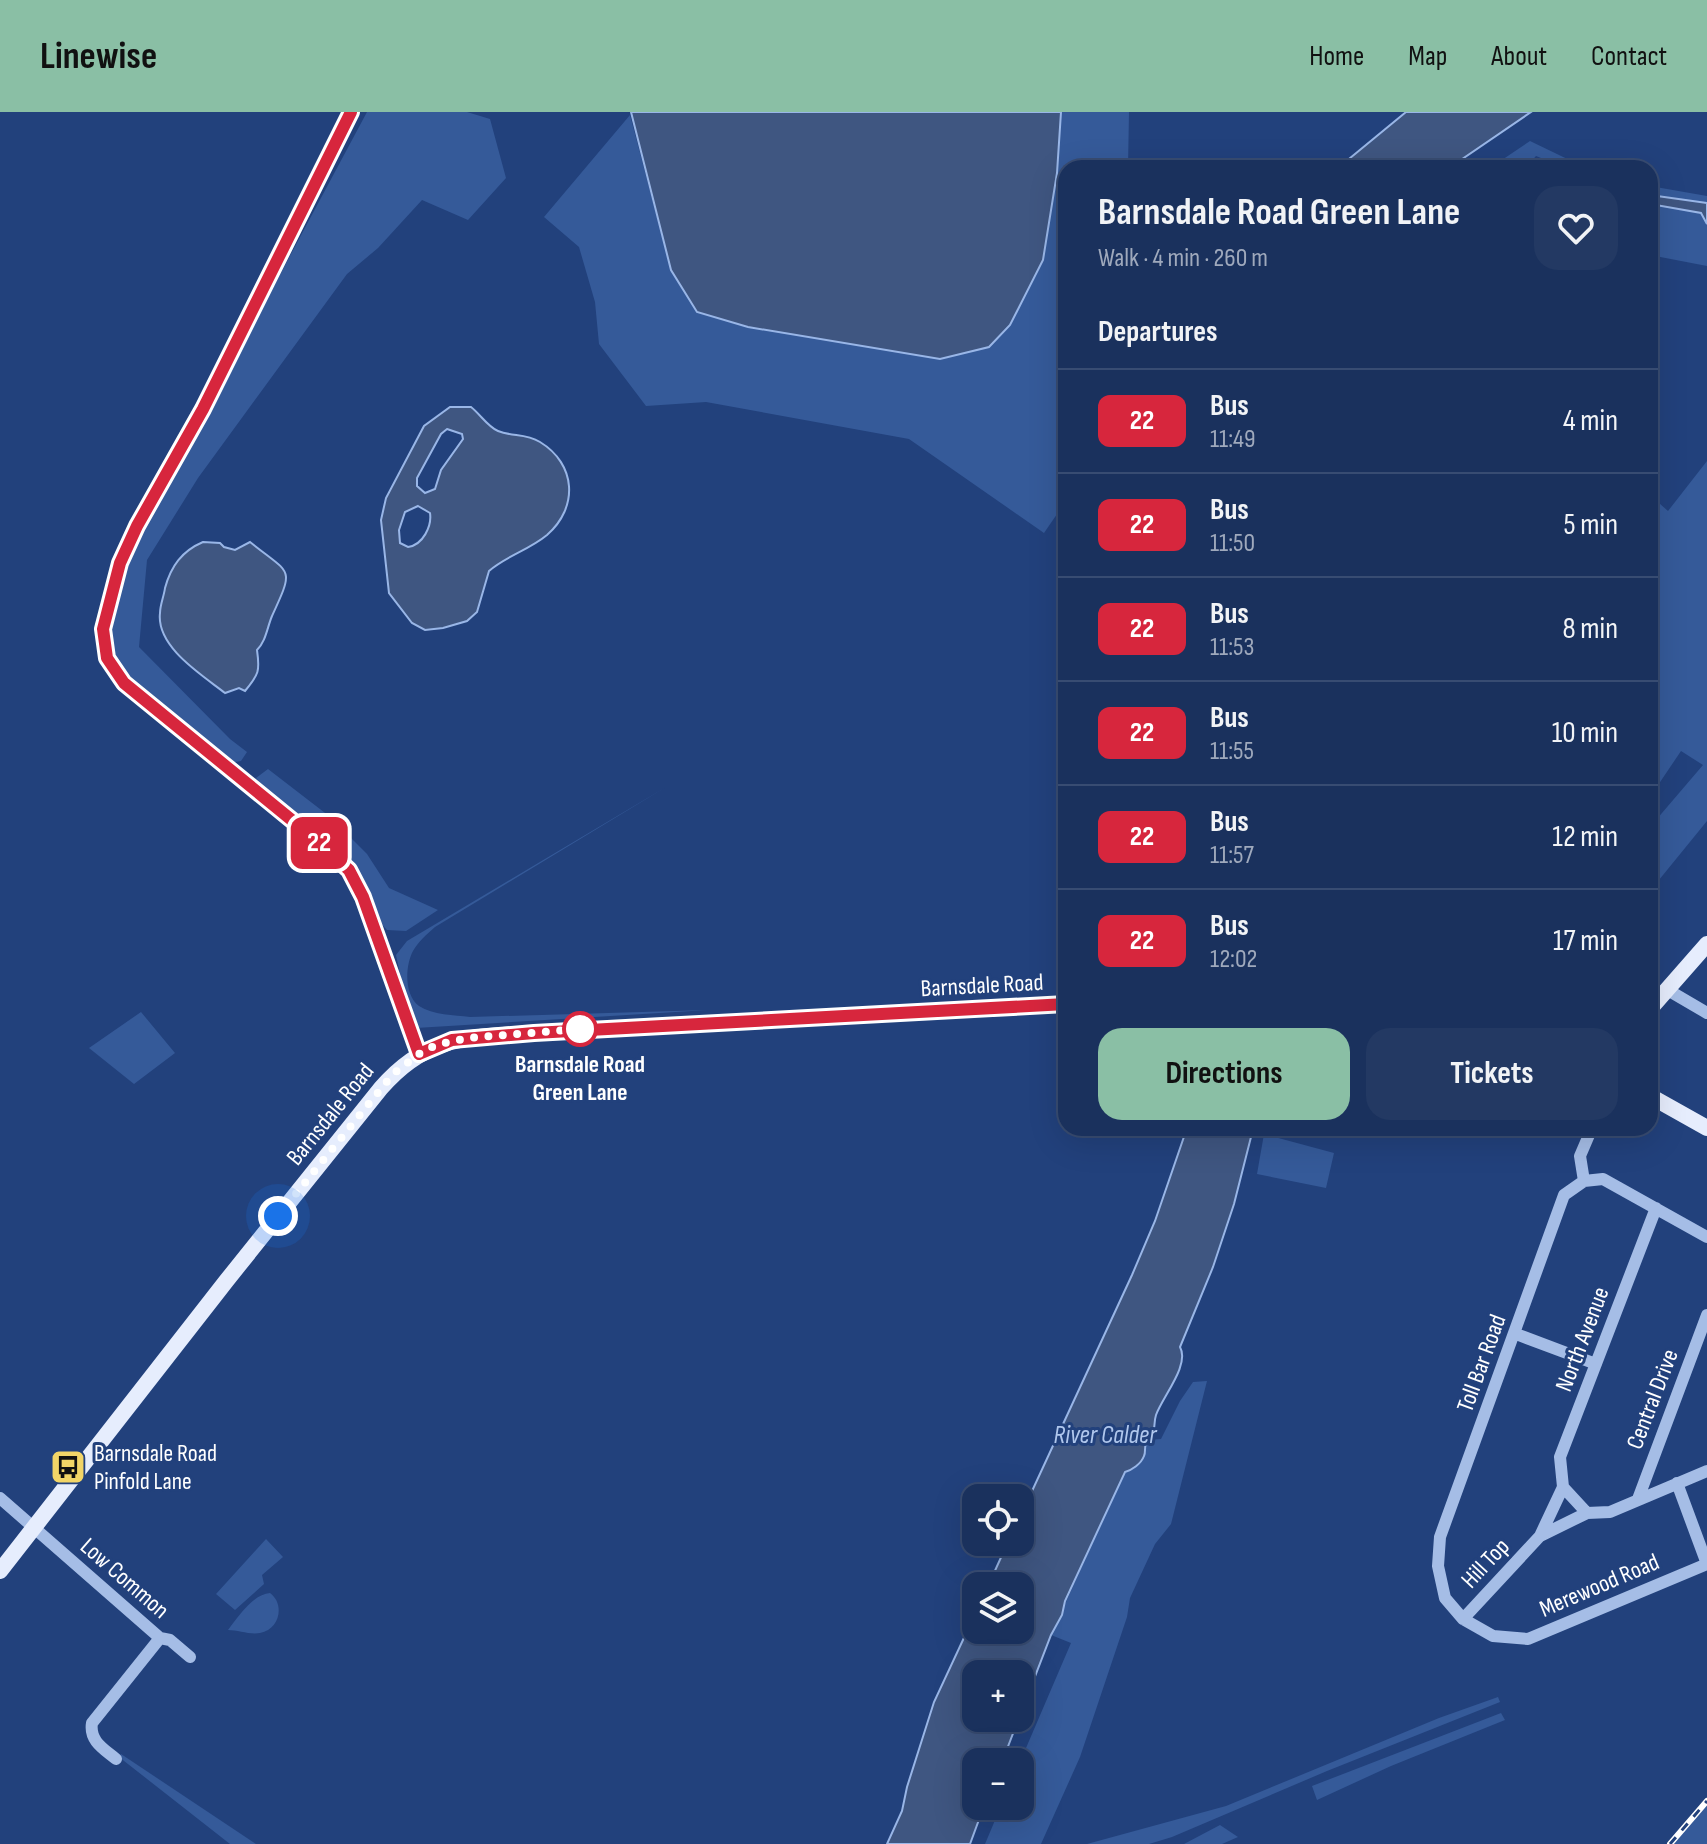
<!DOCTYPE html>
<meta charset="utf-8">
<style>
:root{--surface:#1a315d;--page:#233963;--text:#f1f3f6;--muted:#9fa9bc;--line:#384c72;--accent:#8abfa5}
body{margin:0;font-family:"Sofia Sans Condensed",sans-serif;background:var(--page);color:var(--text);height:100vh;display:flex;flex-direction:column;font-size:30px;white-space:nowrap}
*{box-sizing:border-box;margin:0}
p{font-size:26px;color:var(--muted)}
.icon{flex:none;width:44px;height:44px;fill:none;stroke:currentColor;stroke-width:2;stroke-linecap:round;stroke-linejoin:round}
.map{position:relative;flex:1;overflow:hidden}
.side{position:absolute;left:1058px;top:48px;width:600px;height:976px;display:flex;flex-direction:column;background:var(--surface);border-radius:24px;box-shadow:0 8px 32px #0002,0 0 0 2px var(--line)}
.side>*{flex:none}
.badge{padding:0 16px;border-radius:12px;font-size:28px;line-height:52px}
.controls{position:absolute;left:962px;top:1372px;display:grid;gap:16px}
.controls a{display:grid;place-items:center;width:72px;height:72px;border-radius:16px;background:var(--surface);box-shadow:0 8px 32px #0002,0 0 0 2px var(--line);font-size:40px}
.you{position:absolute;width:40px;height:40px;margin:-20px;border:6px solid #fff;border-radius:50%;background:#1a73e8;box-shadow:0 0 0 12px #1a73e833}
.map>.badge{position:absolute;translate:-50% -50%;box-shadow:0 0 0 4px #fff}
h2{padding:0 40px;font-size:30px;line-height:72px}
.round{display:grid;place-items:center;flex:none;width:84px;height:84px;border-radius:24px;background:var(--page)}
.headline{display:flex;align-items:center;justify-content:space-between;height:136px;padding:0 40px}
h1{font-size:38px;font-weight:700;line-height:60px}
.primary-button{display:flex;gap:16px;margin-top:auto;padding:16px 40px}
.primary-button a{flex:1;height:92px;border-radius:24px;background:var(--accent);color:#111;font-size:32px;font-weight:700;line-height:92px;text-align:center}
.primary-button a+a{background:var(--page);color:var(--text)}
ul{padding:0;list-style:none}
li{display:flex;align-items:center;gap:24px;height:104px;padding:0 40px;border-top:2px solid var(--line)}
li div{flex:1}
li b{display:block;font-size:30px}
li em{font-style:normal}
li .badge{min-width:88px;font-weight:700;text-align:center}
header{display:flex;align-items:center;gap:48px;box-sizing:border-box;height:112px;padding:0 40px;background:var(--accent);color:#111}
header strong{font-size:38px}
nav{display:flex;gap:44px;margin-inline-start:auto;font-size:28px}
.map>svg:first-child{display:block}
.green{fill:#355a99}
.water{fill:#3f5681;stroke:#99b6e7;stroke-width:2;fill-rule:evenodd}
.lines{fill:none;stroke-linecap:round;stroke-linejoin:round}
.minor{stroke:#a5bde6;stroke-width:12}
.major{stroke:#e6edfd;stroke-width:16}
.rail-casing{stroke:#fff;stroke-width:6}
.rail{stroke:#22417c;stroke-width:3;stroke-dasharray:9;stroke-linecap:butt}
.line-casing{stroke:#fff;stroke-width:18}
.line{stroke:#d7263d;stroke-width:12}
.walk{stroke:#fff;stroke-width:8;stroke-dasharray:0 14.4}
.stop-dot{fill:#fff;stroke:#d7263d;stroke-width:4}
.labels{text-anchor:middle;stroke-width:6;stroke-linejoin:round;paint-order:stroke}
.street-label{font-size:24px;fill:#fff;stroke:#22417c}
.stop-label{font-size:24px;font-weight:bold;fill:#fff;stroke:#22417c}
.poi-label{font-size:24px;fill:#fff;stroke:#22417c;text-anchor:start}
.water-label{font-size:26px;font-style:italic;fill:#b0c7ed;stroke:#22417c}
</style>
<header>
<strong>Linewise</strong>
<nav><a>Home</a><a>Map</a><a>About</a><a>Contact</a></nav>
</header>
<div class="map">
<svg width="1707" height="1732" viewBox="0 0 1707 1732">
<rect width="100%" height="100%" fill="#22417c"/>
<path class="green" d="M367 0H467L490 7 506 66 468 108 422 88 378 136 347 162 198 366 147 448 139 535 230 627 247 640 241 649 230 651C202 629 126 577 114 546 101 513 119 470 131 440 152 390 187 345 213 297 225 274 235 249 247 226 286 150 327 75 367 0Z
M1061 0H1129L1128 56H1066V389L1044 421 909 327 706 290 646 294 599 232 595 190 579 135 544 105 630 3 671 158 697 200 748 215 940 247 1010 213 1043 148 1057 61Z
M1530 29 1586 56H1566L1536 44 1529 52 1538 56H1490Z
M1650 74 1707 84V91L1650 83Z
M1650 92 1701 101 1707 112V154L1650 143Z
M1707 349V709L1650 779V715L1703 653 1681 639 1650 685V383L1668 399Z
M268 657 329 704 367 742 389 776 438 798 406 819 387 818 378 808 353 756 284 698 256 666Z
M666 675 435 815C427 822 418 830 413 839 405 854 404 883 419 894 433 903 454 903 470 905L708 898 416 916 406 890 396 843 407 829Z
M141 900 175 941 134 972 89 936Z
M1264 1022 1334 1041 1326 1076 1257 1062Z
M1207 1269 1171 1412 1155 1432 1130 1486 1127 1505 1080 1645 1041 1732H985L1001 1694H1020V1650L1071 1531 1051 1523 1125 1359 1132 1357 1148 1328 1161 1327 1180 1289 1193 1270Z
M266 1427 283 1445 262 1463 264 1472 235 1498 216 1482Z
M270 1481C285 1492 280 1517 260 1521 250 1523 238 1518 228 1518 238 1505 253 1482 270 1481Z
M1498 1585 1500 1590 1327 1659 1172 1725 1149 1732H1087L1226 1694 1439 1606Z
M1501 1601 1505 1608 1391 1654 1317 1688 1312 1674Z
M121 1642 256 1732H230L119 1645Z
M1707 1690V1732H1670Z
M1220 1713 1238 1725 1222 1732H1184Z"/>
<path class="water" d="M631 0H1061L1057 61 1043 148 1010 213 989 235 940 247 748 215 697 200 671 158Z
M1406 0H1531L1449 56H1338Z
M1650 83 1707 91V112L1701 101 1650 92Z
M450 295H471C480 302 488 315 498 319 513 325 525 321 540 330 576 352 579 395 547 423 529 438 506 444 489 459L477 500 467 509 443 516 425 518 412 511 389 481 381 408 386 386 424 314ZM447 317 462 322 463 327 441 358 435 377 425 381 417 374V366L441 322ZM418 394 430 401C432 414 423 433 408 435L400 431 399 418 405 400Z
M203 430 220 431 224 435 235 438 250 430C291 463 295 454 272 504 267 516 266 529 257 538 260 559 259 562 245 579L239 576 225 581C202 563 156 535 160 501 160 493 164 484 165 476 171 454 182 439 203 430Z
M1187 1016H1258V1019L1251 1025 1234 1092 1213 1155 1180 1235C1190 1253 1163 1284 1156 1303 1154 1309 1155 1316 1153 1321 1151 1325 1147 1328 1146 1332 1144 1336 1146 1340 1144 1344 1141 1352 1132 1358 1125 1360L1065 1489 1062 1503 1051 1523 1002 1650H976V1694H984L970 1732H887L902 1699 907 1675 934 1590 976 1500V1518H1020V1474H988L1008 1430H1020V1405L1132 1163 1155 1109ZM1020 1562V1606H976V1562Z"/>
<g class="lines">
<path class="minor" d="M351 0 203 297 137 414 120 451 103 517 107 546 124 571 315 727 349 758 363 785 419 942
M1666 877 1707 901
M1584 1069 1580 1044 1592 1016
M1707 1125 1603 1067 1584 1069 1564 1083 1440 1425 1438 1454 1445 1486 1463 1507 1493 1524 1528 1527 1707 1452
M1516 1222 1596 1252
M1677 1371 1707 1452
M1563 1375 1560 1345 1656 1096
M1563 1375 1587 1401 1610 1400 1707 1359
M0 1386 160 1526 170 1528 190 1545
M1638 1387 1707 1203
M1540 1424 1587 1401
M1463 1507 1540 1424 1563 1375
M116 1647C104 1637 89 1629 92 1611L160 1526"/>
<path class="major" d="M1650 897 1707 832
M1650 984 1707 1016
M0 1459 227 1168 381 976C428 922 468 926 534 921L1066 892"/>
<defs>
<path id="rail" d="M1670 1732 1707 1689"/>
</defs>
<use href="#rail" class="rail-casing"/>
<use href="#rail" class="rail"/>
</g>
<g class="lines">
<defs>
<path id="line" d="M351 0 203 297 137 414 120 451 103 517 107 546 124 571 315 727 349 758 363 785 419 942 452 928 534 921 1066 892"/>
</defs>
<use href="#line" class="line-casing"/>
<use href="#line" class="line"/>
<path class="walk" d="M278 1104 393 962 419 942 436 933 468 926 580 917"/>
</g>
<defs>
<symbol id="bus-square" viewBox="-11 -11 22 22"><rect x="-9" y="-9" width="18" height="18" rx="4" fill="#f2d567" stroke="#22417c"/><path d="M-5-6H5V4H4V6H2V4H-2V6H-4V4H-5ZM-3.5-4V0h7V-4ZM-3.5 1.2v1.5H-2V1.2ZM2 1.2v1.5H3.5V1.2Z" fill="#111"/></symbol>
</defs>
<g fill-rule="evenodd">
<use href="#bus-square" x="48" y="1335" width="40" height="40"/>
</g>
<circle class="stop-dot" cx="580" cy="917" r="16"/>
<g class="labels">
<g class="street-label">
<text transform="translate(982 873) rotate(-3)" y="8">Barnsdale Road</text>
<text transform="translate(330 1002) rotate(-51)" y="8">Barnsdale Road</text>
<text transform="translate(1582 1227) rotate(-69)" y="8">North Avenue</text>
<text transform="translate(1481 1251) rotate(-70)" y="8">Toll Bar Road</text>
<text transform="translate(1652 1287) rotate(-69)" y="8">Central Drive</text>
<text transform="translate(1485 1451) rotate(-47)" y="8">Hill Top</text>
<text transform="translate(125 1466) rotate(41)" y="8">Low Common</text>
<text transform="translate(1599 1473) rotate(-23)" y="8">Merewood Road</text>
</g>
<g class="stop-label">
<text x="580" y="960">Barnsdale Road<tspan x="580" dy="28">Green Lane</tspan></text>
</g>
<g class="poi-label">
<text x="94" y="1349">Barnsdale Road<tspan x="94" dy="28">Pinfold Lane</tspan></text>
</g>
<g class="water-label">
<text x="1105" y="1331">River Calder</text>
</g>
</g>
</svg>
<div class="controls">
<a><svg class="icon" aria-label="locate" viewBox="0 0 24 24"><circle cx="12" cy="12" r="6"/><path d="M12 2v4M12 18v4M2 12h4M18 12h4"/></svg></a>
<a><svg class="icon" aria-label="layers" viewBox="0 0 24 24"><path d="M12 4l9 5-9 5-9-5zM3 14l9 5 9-5"/></svg></a>
<a>+</a>
<a>−</a>
</div>
<div class="you" style="left:278px;top:1104px"></div>
<b class="badge" style="left:319px;top:731px;background:#d7263d;color:#fff">22</b>
<section class="side">
<div class="headline"><div><h1>Barnsdale Road Green Lane</h1><p>Walk · 4 min · 260 m</p></div><a class="round"><svg class="icon" aria-label="heart" viewBox="0 0 24 24"><path d="M12 20l-8-8c-3-5 5-10 8-4 3-6 11-1 8 4z"/></svg></a></div>
<h2>Departures</h2>
<ul>
<li><span class="badge" style="background:#d7263d;color:#fff">22</span><div><b>Bus</b><p>11:49</p></div><em>4 min</em></li>
<li><span class="badge" style="background:#d7263d;color:#fff">22</span><div><b>Bus</b><p>11:50</p></div><em>5 min</em></li>
<li><span class="badge" style="background:#d7263d;color:#fff">22</span><div><b>Bus</b><p>11:53</p></div><em>8 min</em></li>
<li><span class="badge" style="background:#d7263d;color:#fff">22</span><div><b>Bus</b><p>11:55</p></div><em>10 min</em></li>
<li><span class="badge" style="background:#d7263d;color:#fff">22</span><div><b>Bus</b><p>11:57</p></div><em>12 min</em></li>
<li><span class="badge" style="background:#d7263d;color:#fff">22</span><div><b>Bus</b><p>12:02</p></div><em>17 min</em></li>
</ul>
<div class="primary-button"><a>Directions</a><a>Tickets</a></div>
</section>
</div>
